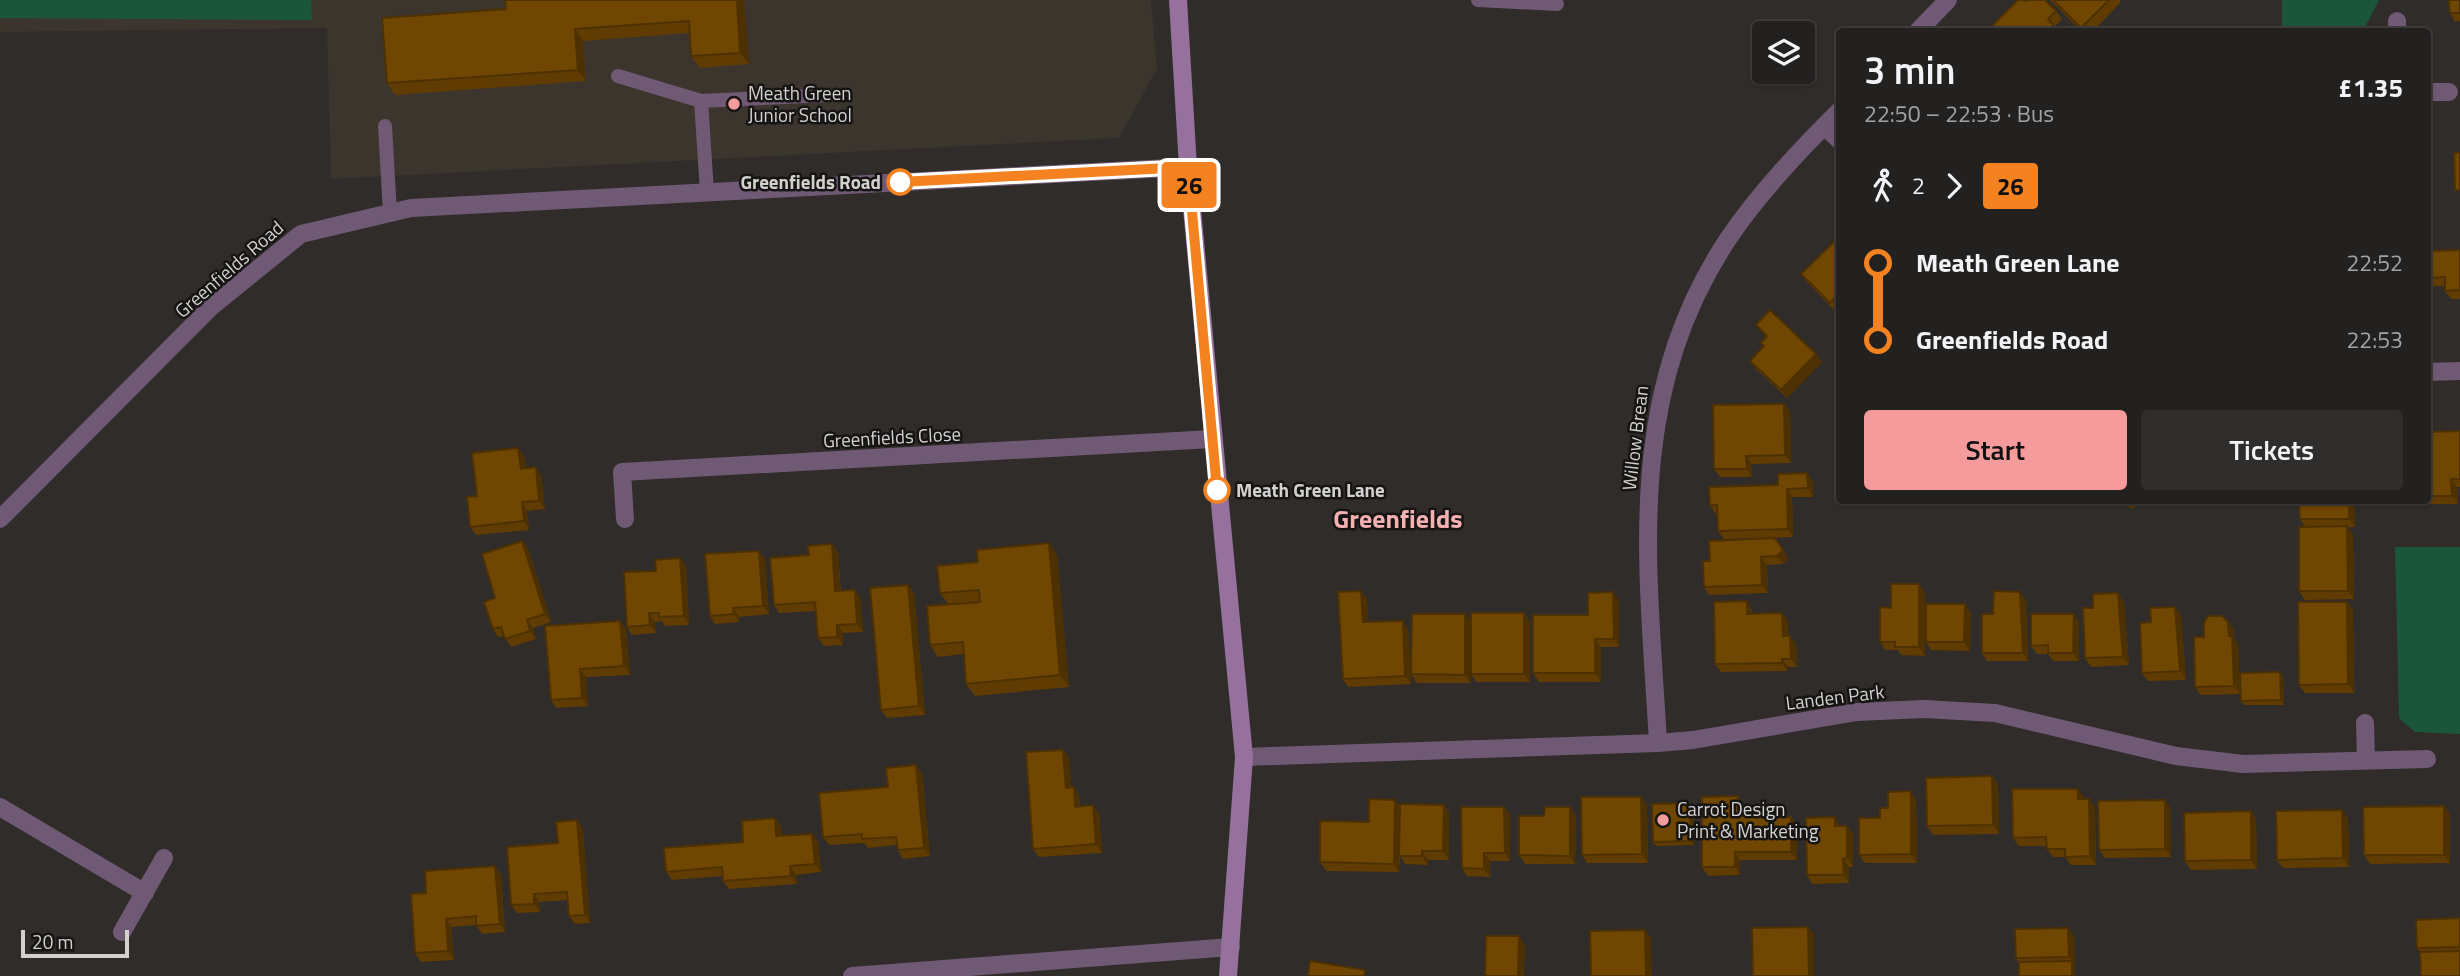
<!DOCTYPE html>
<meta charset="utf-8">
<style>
:root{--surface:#23211f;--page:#2f2e2c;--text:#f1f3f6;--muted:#a3a3a4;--line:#403e3d;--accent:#f59b9c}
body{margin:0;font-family:"Titillium Web",sans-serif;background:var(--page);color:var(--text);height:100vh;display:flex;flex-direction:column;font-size:26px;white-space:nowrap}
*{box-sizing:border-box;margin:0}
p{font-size:23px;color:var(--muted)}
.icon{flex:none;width:38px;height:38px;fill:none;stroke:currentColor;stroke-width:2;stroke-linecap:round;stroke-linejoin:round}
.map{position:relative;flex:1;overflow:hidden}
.drawer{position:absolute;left:1836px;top:28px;width:595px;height:476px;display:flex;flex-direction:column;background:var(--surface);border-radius:7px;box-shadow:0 2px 5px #0004,0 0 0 2px var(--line)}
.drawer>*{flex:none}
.badge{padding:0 14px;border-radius:5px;font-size:24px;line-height:46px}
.controls{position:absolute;left:1752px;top:21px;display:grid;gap:14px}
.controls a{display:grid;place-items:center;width:63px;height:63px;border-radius:7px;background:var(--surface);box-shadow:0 2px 5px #0004,0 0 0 2px var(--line);font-size:35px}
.scale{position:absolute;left:21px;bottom:18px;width:108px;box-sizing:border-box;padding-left:7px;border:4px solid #d3d1cf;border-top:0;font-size:19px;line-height:24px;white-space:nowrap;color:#d3d1cf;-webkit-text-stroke:5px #161514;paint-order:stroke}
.map>.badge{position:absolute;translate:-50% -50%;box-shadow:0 0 0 4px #fff}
.legs{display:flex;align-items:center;gap:10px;height:77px;padding:0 28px;font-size:23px}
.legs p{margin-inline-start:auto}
.head{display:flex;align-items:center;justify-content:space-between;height:119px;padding:0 28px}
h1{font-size:38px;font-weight:600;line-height:52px}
.button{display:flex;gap:14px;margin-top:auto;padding:14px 28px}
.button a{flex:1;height:80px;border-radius:7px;background:var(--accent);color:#111;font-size:28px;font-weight:600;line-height:80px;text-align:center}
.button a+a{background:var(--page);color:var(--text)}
ul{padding:0 28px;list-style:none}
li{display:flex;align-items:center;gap:24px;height:77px;font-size:26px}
li i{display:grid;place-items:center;width:10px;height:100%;margin:0 9px;background:currentColor}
li i::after{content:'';width:18px;height:18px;margin:-9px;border:5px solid;border-radius:50%;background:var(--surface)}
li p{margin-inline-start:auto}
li:first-child i{background:linear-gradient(#0000 50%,currentColor 0)}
li:last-child i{background:linear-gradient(currentColor 50%,#0000 0)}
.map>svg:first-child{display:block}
.built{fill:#3c352d}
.green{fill:#1b563b}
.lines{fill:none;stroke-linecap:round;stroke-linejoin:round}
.lane{stroke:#705975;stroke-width:14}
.street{stroke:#705975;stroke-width:18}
.secondary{stroke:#96719d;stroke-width:18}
.wall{fill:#603c03}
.shaded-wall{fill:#4e3102}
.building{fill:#704603;stroke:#4e3102;stroke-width:2}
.line-1-casing{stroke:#fff;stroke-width:16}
.line-1{stroke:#f58220;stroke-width:10}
.poi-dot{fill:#f59b9c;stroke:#161514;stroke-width:2.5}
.stop-1-dot{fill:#fff;stroke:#f58220;stroke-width:3.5}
.labels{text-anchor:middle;stroke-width:5;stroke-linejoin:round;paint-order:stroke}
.poi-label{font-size:19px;fill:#d3d1cf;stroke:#161514;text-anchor:start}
.stop-label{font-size:19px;font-weight:bold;fill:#d3d1cf;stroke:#161514;text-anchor:end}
.street-label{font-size:19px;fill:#d3d1cf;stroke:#161514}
.district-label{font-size:26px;font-weight:bold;fill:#f5b1b1;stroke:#161514}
</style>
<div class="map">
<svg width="2460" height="976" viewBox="0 0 2460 976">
<rect width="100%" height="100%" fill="#2f2c29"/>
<path class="built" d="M0 0H1151L1157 69 1119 138 331 179 327 28 0 32Z"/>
<path class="green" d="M0 0H311L312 20 0 18Z
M2282 0H2379L2364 29 2282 31Z
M2395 547H2460V734L2415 732 2399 718Z"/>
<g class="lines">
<path class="lane" d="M1478 0 1557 4
M618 76 701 101 707 192
M701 101 827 95
M385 126 390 213"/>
<path class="street" d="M1917 32 1948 0
M2397 32V21
M2427 92H2449
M1824 126 1839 140
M2427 372 2460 371
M0 519 211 307 301 234 411 208 1188 167
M625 519 622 472 1212 439
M2365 723 2366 760
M1658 743C1648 564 1623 398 1728 239 1759 193 1800 150 1839 111
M1244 757 1658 743 1693 740 1857 712 1924 709 1995 713 2176 756 2243 764 2427 759
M0 807 145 893
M122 932 164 858
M852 976 1231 947"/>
<path class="secondary" d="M1178 0 1188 167 1244 757 1228 976"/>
</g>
<path class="wall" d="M505 0H744L749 64 700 68 691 56 690 33 583 41 586 81 395 95 387 83 506 9Z
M2050 0H2120L2121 2 2092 32H2082Z
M2460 0V21L2455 22 2450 13Z
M2026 1 2056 11 2062 19 2055 26 2058 32H1997L1993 25Z
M1839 237V308L1836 312 1807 282 1801 274Z
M2460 250V299H2451L2445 291V286H2433L2428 278Z
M1756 325 1816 354 1822 362 1787 398 1756 369 1750 361 1764 347 1761 343 1766 337Z
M1784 404 1790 412 1791 463 1752 464V477H1720L1714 469Z
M2460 431V487H2457L2458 504H2419L2417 500H2427V432Z
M518 448 524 456 526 468 541 476 545 509 527 511 529 530 476 535 470 527 477 496Z
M1807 473 1813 482V497H1792L1793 537 1724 539 1718 531V514H1716L1710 506 1778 485Z
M2113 500H2137L2134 509Z
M2299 500H2354L2355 527H2348L2353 535 2354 599 2305 600 2299 591 2305 527 2300 519Z
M522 541 528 549 551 622 533 628 536 639 511 647 504 636 498 637 493 629 495 598Z
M1049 543 1057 555 1069 687 975 696 966 684 964 654 938 657 930 645 948 604 940 593 978 562Z
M832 544 838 553 841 591 855 590 860 598 863 632 843 633V645L824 646 818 638 816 611 779 613 774 605 809 555Z
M1781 546 1788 559 1783 564 1767 565 1768 593 1709 595 1704 587 1710 561Z
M680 558 686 566 689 625 665 626 662 621 655 622 656 633 632 635 627 627 656 571Z
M765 559 769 614 739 617V622L715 624 710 616Z
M908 585 914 593 925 715 887 718 881 710Z
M1361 591 1367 599 1368 622 1408 629 1411 684 1348 687 1343 679Z
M1925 592V656L1901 655 1898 650H1885L1880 642 1891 608Z
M2026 600 2028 661H1987L1982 653 1993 614Z
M1619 601V647H1601V682H1539L1533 673 1588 615Z
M2124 602 2129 665 2091 667 2085 658 2093 608Z
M2347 602 2353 610 2354 693H2305L2299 685Z
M1752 610 1753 614 1782 613 1788 621V636L1796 644 1797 667H1788L1787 671 1721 672 1715 664Z
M1971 613 1970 651 1931 650 1926 642Z
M1465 614 1471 622H1530V682H1476L1471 674V683H1417L1411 674Z
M2181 615 2186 680 2148 681 2142 673 2151 622Z
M2079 622V661H2053L2048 654H2037L2031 646Z
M2228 622 2234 630V639L2238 644 2240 694 2201 695 2195 687 2204 637Z
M545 626 626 629 630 675 586 677 588 706 556 708 551 700Z
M2283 677 2284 705H2244L2241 701Z
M1063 750 1069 758 1071 788 1079 796 1080 806 1099 813 1102 853 1039 857 1033 849Z
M922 773 930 856 903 859 898 850 897 845 868 848 864 843 829 845 823 837 888 787Z
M1998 784 1999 834 1933 835 1927 826Z
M1738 796 1743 805 1744 813 1785 812 1788 817H1791L1797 825V860H1740V875L1708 876 1702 867Z
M2084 797V799L2095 807 2096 865H2071L2065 857H2053L2047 849V846H2019L2013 838Z
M1395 800 1400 808 1444 805 1449 813V860H1428V865L1405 864 1400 856 1399 872 1326 871 1320 862Z
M1916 800 1917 863H1865L1859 855 1888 808Z
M2165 800 2170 808 2171 857 2105 858 2099 850Z
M1690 803 1693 807 1694 845 1656 846 1653 842Z
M1647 805 1648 863H1587L1582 855Z
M2444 806 2450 815V863L2370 864 2364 855Z
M1504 807 1510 815V861H1490V877L1467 876 1462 868Z
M1570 807 1576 816 1575 864H1525L1519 855Z
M2251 811 2256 819 2257 869 2191 870 2185 861Z
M775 818 781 827 782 836 812 834 818 842 821 872 796 875 797 884 729 889 723 881V876L672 880 666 872 743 842Z
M2348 818 2349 867 2283 868 2277 860Z
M577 820 583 829 590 923 575 924 569 916 568 900 539 902 540 912 517 913 511 905 558 843Z
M1840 826H1847L1853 834V867H1849V883L1812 884 1807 875Z
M501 875 505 932 482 934 476 925 451 927 454 960 421 962 415 953 426 893Z
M2460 918V976L2420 952 2417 948Z
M2074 936 2075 976 2019 962 2016 958Z"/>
<path class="shaded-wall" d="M737 0H744L749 64 740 53Z
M575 29 583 41 586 81 578 70Z
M1816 354 1822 362 1787 398 1781 390Z
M1784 404 1790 412 1791 463 1785 455Z
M518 448 524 456 527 477 521 469Z
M1746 456 1752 464V477L1747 469Z
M536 467 541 476 545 509 539 501Z
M1807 473 1813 482V497L1808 488Z
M2451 479 2457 487 2458 504 2452 496Z
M1787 489 1792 497 1793 537 1788 529Z
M2137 500 2134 509 2128 501Z
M2349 500H2354L2355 527 2349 519Z
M522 502 527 511 529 530 524 521Z
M2347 526 2353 535 2354 599 2348 591Z
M1775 538 1788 559 1783 564 1777 556Z
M522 541 528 549 551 622 545 614Z
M1049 543 1057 555 1069 687 1060 675Z
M832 544 838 553 841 599 835 591Z
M759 551 765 559 769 614 763 606Z
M1761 557 1767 565 1768 593 1762 585Z
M680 558 686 566 689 625 684 616Z
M1919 584 1925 592V656L1919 647Z
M908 585 914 593 925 715 919 706Z
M855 590 860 598 863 632 857 624Z
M1361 591 1367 599 1369 631 1363 622Z
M1613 592 1619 601V647L1614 639Z
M2020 592 2026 600 2028 661 2023 653Z
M2118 593 2124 602 2129 665 2123 657Z
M1747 601 1752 610 1753 622 1747 614Z
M2347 602 2353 610 2354 693 2348 684Z
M1965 604 1971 613 1970 651 1964 642Z
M2175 607 2181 615 2186 680 2180 671Z
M733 608 739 617V622L734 614Z
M649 613 655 622 656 633 650 625Z
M1524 613 1530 622V682L1524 674Z
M1782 613 1788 621 1789 644 1783 636Z
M1465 614 1471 622V683L1465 675Z
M2074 614 2079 622V661L2073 653Z
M527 620 533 628 536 639 530 631Z
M620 621 626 629 630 675 624 666Z
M1403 621 1408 629 1411 684 1405 676Z
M2228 622 2234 630V639L2238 644 2240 694 2234 686Z
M837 625 843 633V645L837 637Z
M1790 636 1796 644 1797 667 1791 659Z
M1595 639 1601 647V682L1595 673Z
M1782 659 1788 667 1787 671 1782 663Z
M580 669 586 677 588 706 582 698Z
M2280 672 2283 677 2284 705 2281 700Z
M1063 750 1069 758 1072 796 1066 788Z
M916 765 922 773 930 856 924 848Z
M1992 776 1998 784 1999 834 1993 825Z
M1074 787 1079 796 1081 815 1075 807Z
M2078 789 2084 797V807L2078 799Z
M1911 791 1916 800 1917 863 1911 854Z
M1738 796 1743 805 1744 821 1738 813Z
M1641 797 1647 805 1648 863 1642 854Z
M2089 799 2095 807 2096 865 2090 856Z
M1395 800 1400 808 1399 872 1394 864Z
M2165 800 2170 808 2171 857 2165 849Z
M1690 803 1693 807 1694 845 1691 841Z
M1093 805 1099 813 1102 853 1096 844Z
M1444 805 1449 813V860L1443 851Z
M2444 806 2450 815V863L2444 855Z
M1504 807 1510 815V861L1505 853Z
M1570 807 1576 816 1575 864 1570 856Z
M2342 810 2348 818 2349 867 2343 858Z
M2251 811 2256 819 2257 869 2251 860Z
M1791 817 1797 825V860L1791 852Z
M1835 817 1840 826H1835Z
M775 818 781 827 782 844 776 836Z
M577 820 583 829 590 923 585 915Z
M1847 826 1853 834V867L1847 858Z
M812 834 818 842 821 872 815 864Z
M1422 851 1428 860V865L1422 856Z
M1735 852 1740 860V875L1735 867Z
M1484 853 1490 861V877L1484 869Z
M1843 859 1849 867V883L1844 875Z
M495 866 501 875 505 932 500 924Z
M790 866 796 875 797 884 791 876Z
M534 894 539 902 540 912 534 904Z
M446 919 451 927 454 960 448 951Z
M1808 927 1814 935V976H1809Z
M2068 928 2074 936 2075 965 2069 957Z
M1645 930 1651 938 1652 976H1646Z
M1519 936 1525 945 1524 976H1518Z
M2072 961 2075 965V976H2072Z"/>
<path class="building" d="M505 0H737L740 53 691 56 689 21 575 29 578 70 387 83 382 18 506 9Z
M2018 0H2024L2026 1 2027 0H2045L2056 11 2048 19 2055 27 2052 29 2055 32H2000L1993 25Z
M2053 0H2109L2081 28Z
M2449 0H2460V13H2450Z
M2454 153H2460V190H2455Z
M1839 237V294L1830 303 1801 274Z
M2460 250V290L2445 291V277L2428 278 2427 251Z
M1770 310 1816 354 1781 390 1750 361 1764 346 1761 343 1767 336 1756 325Z
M1784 404 1785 455 1746 456 1747 469H1714L1713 405Z
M2460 431V479H2451L2452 496H2427V432Z
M518 448 521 469 536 467 539 501 522 502 524 521 470 527 467 497 477 496 472 453Z
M1807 473 1808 488 1787 489 1788 529 1718 531 1717 505 1710 506 1709 487 1778 485V474Z
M2299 500H2349V519H2300Z
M2347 526 2348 591H2299V527Z
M1775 538 1783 550 1777 556 1761 557 1762 585 1704 587 1703 561H1710L1709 541Z
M522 541 545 614 527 620 530 631 505 639 501 627 493 629 484 602 495 598 482 554Z
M1049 543 1060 675 966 684 963 642 930 645 927 606 980 602 979 590 940 593 937 566 978 562 977 550Z
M832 544 835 591 855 590 857 624 837 625V637L818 638 815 602 774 605 770 558 809 555 808 546Z
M759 551 763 606 733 608 734 614 710 616 705 554Z
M680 558 684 616 659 617V613H649L650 625 627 627 624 572 656 571 655 560Z
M1891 584H1919V647H1895V642H1880V607L1891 608Z
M908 585 919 706 881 710 870 588Z
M1361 591 1363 622 1403 621 1405 676 1343 679 1338 592Z
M1994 591 2020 592 2023 653H1982V614H1993Z
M1613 592 1614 639H1595V673H1533V615H1588V593Z
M2118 593 2123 657 2085 658 2083 608H2093V594Z
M1747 601V614L1782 613 1783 636H1790L1791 659H1782V663L1715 664 1714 602Z
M2298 602H2347L2348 684 2299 685Z
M1926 604H1965L1964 642H1926Z
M2175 607 2180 671 2142 673 2140 623 2151 622 2150 608Z
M1471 613H1524V674H1471Z
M1412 614H1465V675L1411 674Z
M2031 614H2074L2073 653H2048V645L2031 646Z
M2208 616H2222L2228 622 2229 636H2232L2234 686 2195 687 2194 637H2204V623Z
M620 621 624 666 580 669 582 698 551 700 545 626Z
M2280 672 2281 700 2241 701 2240 673Z
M1063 750 1066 788 1074 787 1075 807 1093 805 1096 844 1033 849 1026 752Z
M916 765 924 848 898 850 896 837 862 839V834L823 837 819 793 888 787 886 768Z
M1992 776 1993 825 1927 826 1926 778Z
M2012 789H2078V799H2089L2090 856 2065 857V849H2047L2046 837 2013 838Z
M1911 791V854L1859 855V818H1880V808H1888V792Z
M1738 796V813L1785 812V817H1791V852H1735V867H1702V797Z
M1581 797H1641L1642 854 1582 855Z
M1369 799 1395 800 1394 864 1320 862V821L1369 822Z
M2165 800V849L2099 850 2098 801Z
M1690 803 1691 841 1653 842 1652 804Z
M1400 804 1444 805 1443 851H1422V856H1399Z
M2444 806V855H2364L2363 807Z
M1461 807H1504L1505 853H1484V869L1462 868Z
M1545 807H1570V856L1519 855V816H1544Z
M2342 810 2343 858 2277 860 2276 811Z
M2251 811V860L2185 861 2184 813Z
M1835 817V826H1847V858L1843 859 1844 875H1807L1806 818Z
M775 818 776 836 812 834 815 864 790 866 791 876 723 881 722 867 666 872 664 848 743 842 742 821Z
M577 820 585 915 569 916 567 892 534 894V904L511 905 507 847 558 843 556 822Z
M495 866 500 924 476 926V916L446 919 448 951 415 953 411 894 426 893 425 871Z
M2460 918V947L2417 948 2416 920Z
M1808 927 1809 976H1753L1752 928Z
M2068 928 2069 957 2016 958 2015 929Z
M1645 930 1646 976H1591L1590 931Z
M1486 936H1519L1518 976H1485Z
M2460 951V976H2421L2420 952Z
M1310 961 1365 970 1364 976H1308Z
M2072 961V976H2019V962Z"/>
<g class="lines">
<defs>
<path id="line-1" d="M900 182 1188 167 1217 490"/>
</defs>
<use href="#line-1" class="line-1-casing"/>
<use href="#line-1" class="line-1"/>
</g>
<g class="poi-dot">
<circle cx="734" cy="104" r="7"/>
<circle cx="1663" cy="820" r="7"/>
</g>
<g class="stop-1-dot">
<circle cx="900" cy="182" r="12"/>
<circle cx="1217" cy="490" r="12"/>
</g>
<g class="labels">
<g class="poi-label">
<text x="748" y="100">Meath Green<tspan x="748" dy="22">Junior School</tspan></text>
<text x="1677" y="816">Carrot Design<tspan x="1677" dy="22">Print &amp; Marketing</tspan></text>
</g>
<g class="stop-label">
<text x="881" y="189">Greenfields Road</text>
<text x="1236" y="497" text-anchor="start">Meath Green Lane</text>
</g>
<g class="street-label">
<text transform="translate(229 269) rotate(-41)" y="7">Greenfields Road</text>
<text transform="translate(892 437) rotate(-3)" y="7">Greenfields Close</text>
<text transform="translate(1635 438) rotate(-83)" y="7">Willow Brean</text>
<text transform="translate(1835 697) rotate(-7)" y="7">Landen Park</text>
</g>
<g class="district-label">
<text x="1398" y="528">Greenfields</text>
</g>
</g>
</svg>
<div class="controls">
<a><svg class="icon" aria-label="layers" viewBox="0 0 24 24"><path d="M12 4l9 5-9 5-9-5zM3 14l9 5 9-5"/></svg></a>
</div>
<div class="scale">20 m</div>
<b class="badge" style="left:1189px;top:185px;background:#f58220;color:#111">26</b>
<section class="drawer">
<div class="head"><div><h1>3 min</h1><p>22:50 – 22:53 · Bus</p></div><b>£1.35</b></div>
<div class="legs"><svg class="icon" aria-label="walk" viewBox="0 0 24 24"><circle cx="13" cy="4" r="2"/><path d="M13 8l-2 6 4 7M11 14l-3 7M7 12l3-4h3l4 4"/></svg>2<svg class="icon" aria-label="forward" viewBox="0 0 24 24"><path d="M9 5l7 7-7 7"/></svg><b class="badge" style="background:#f58220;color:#111">26</b></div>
<ul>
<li><i style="color:#f58220"></i><b>Meath Green Lane</b><p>22:52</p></li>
<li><i style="color:#f58220"></i><b>Greenfields Road</b><p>22:53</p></li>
</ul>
<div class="button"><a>Start</a><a>Tickets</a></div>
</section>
</div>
